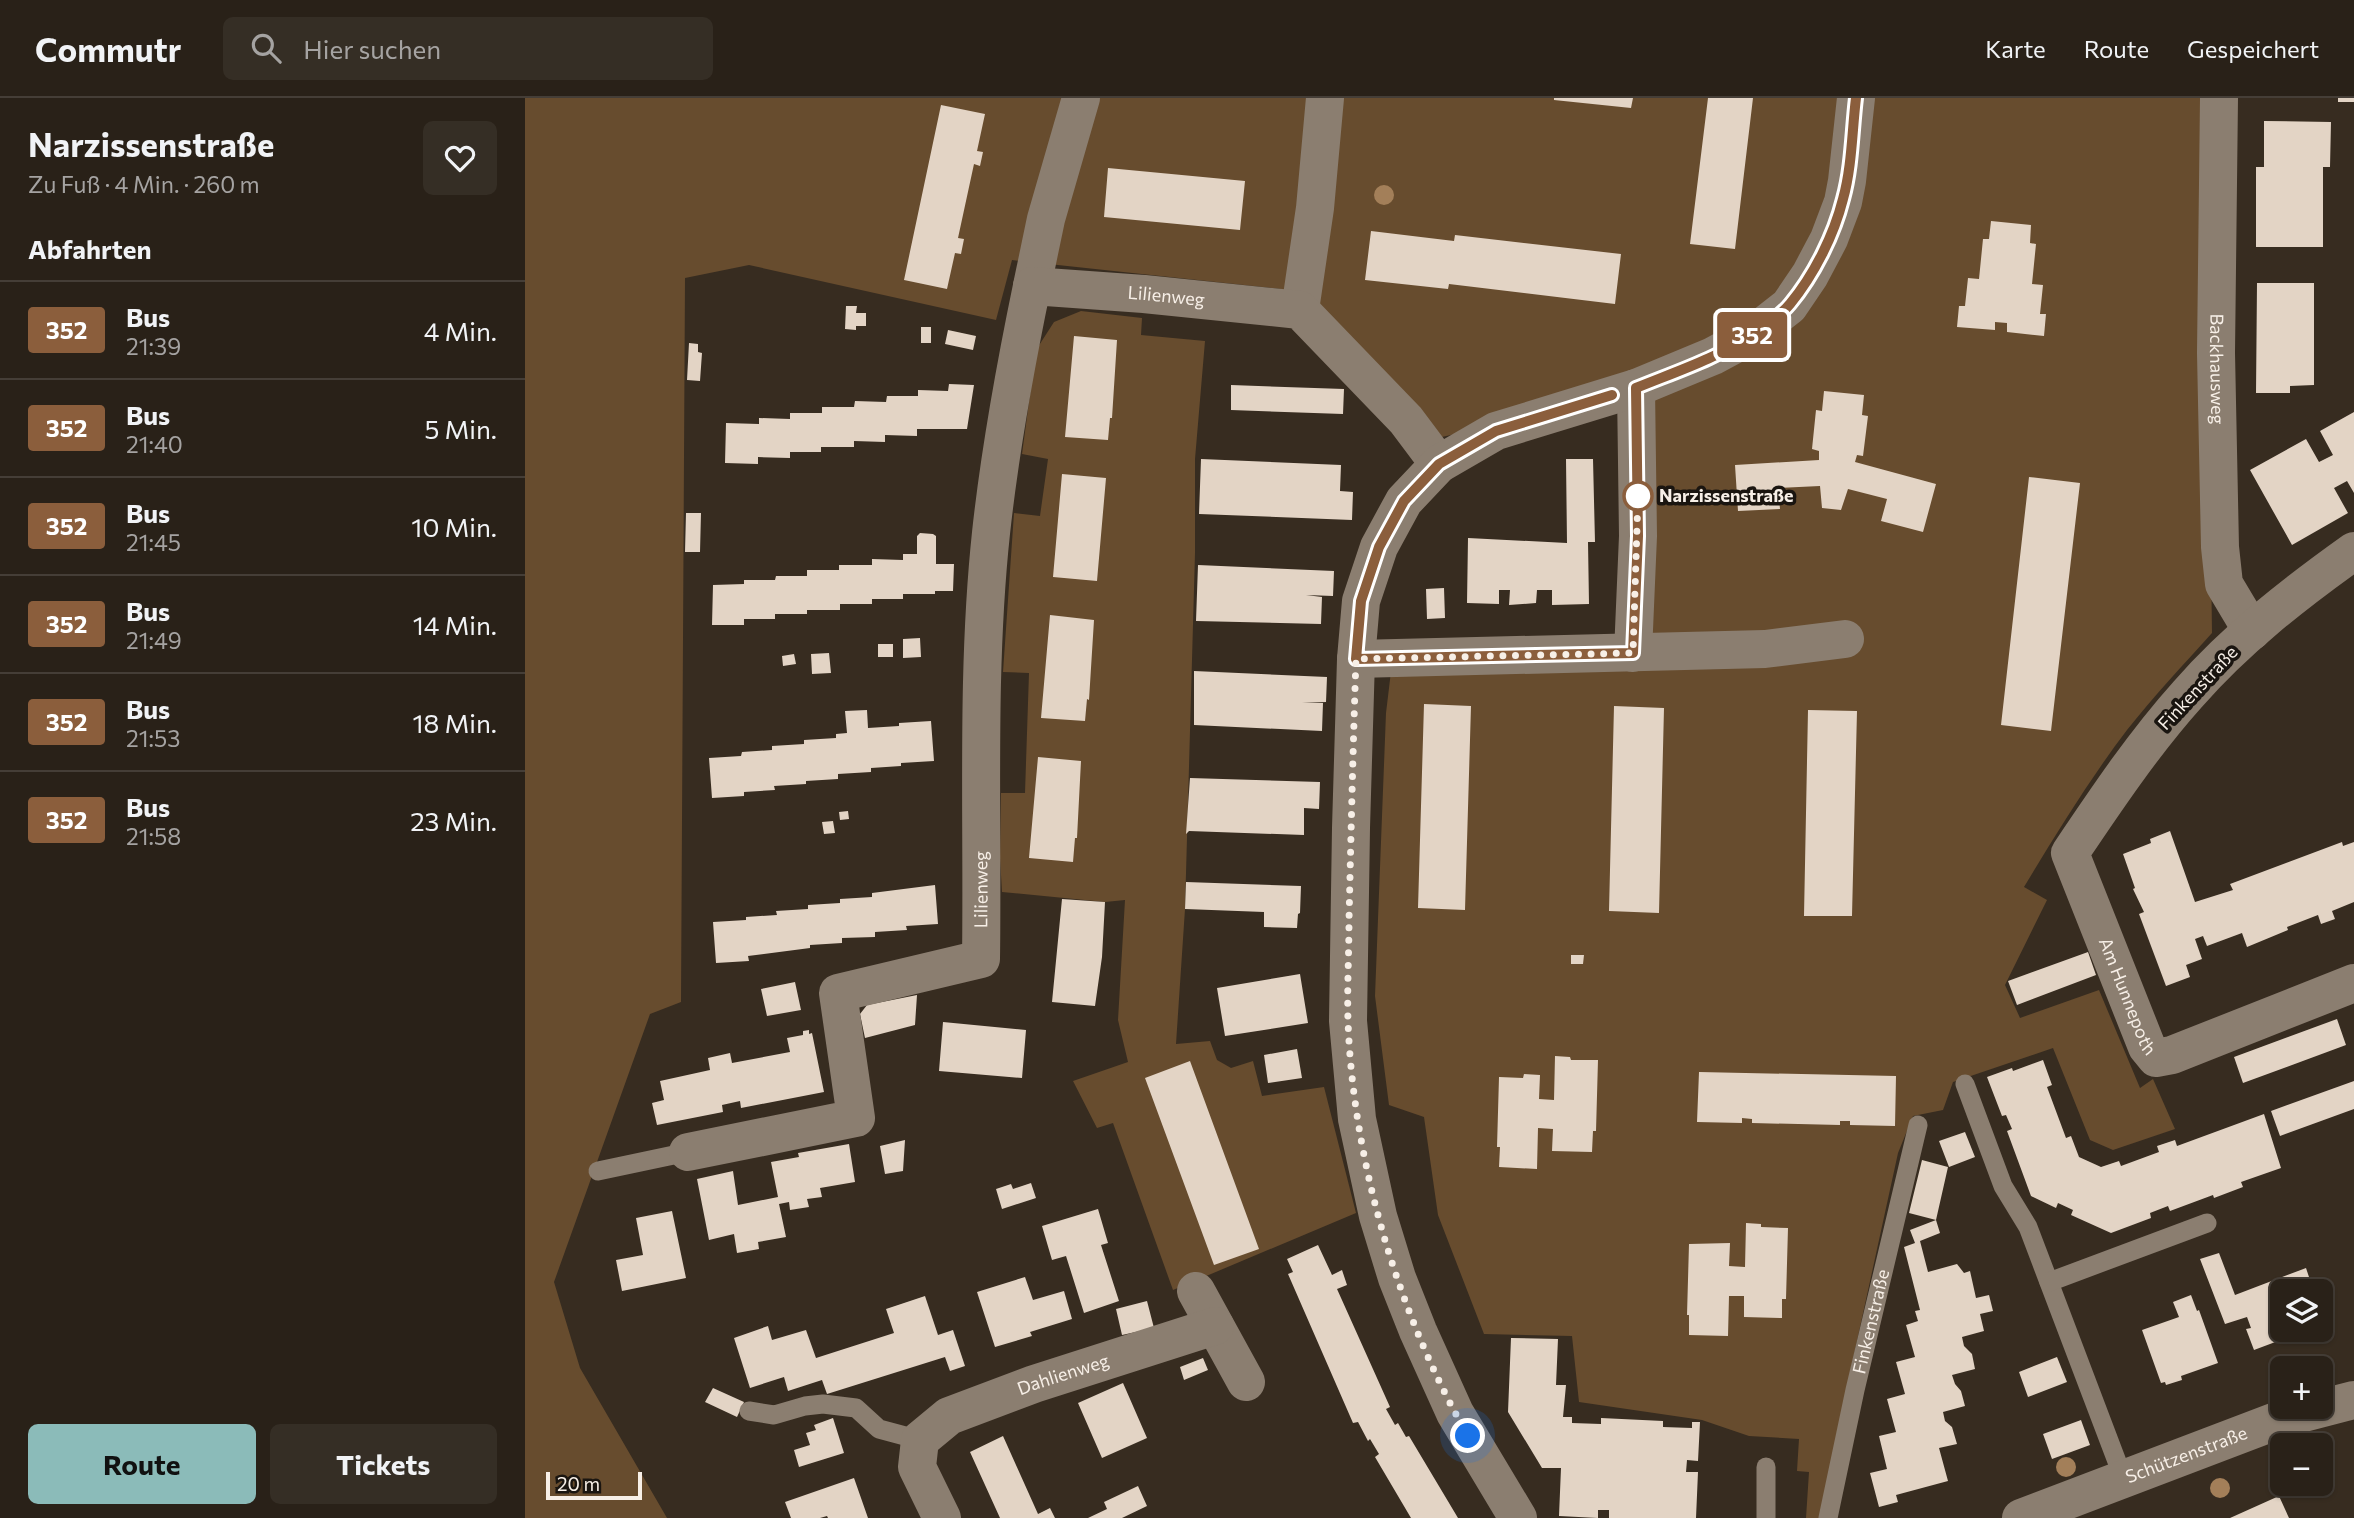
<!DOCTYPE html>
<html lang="de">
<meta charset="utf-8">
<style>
:root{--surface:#292118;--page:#352e25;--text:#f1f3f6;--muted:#a5a3a2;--line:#453e37;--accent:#8bbbb9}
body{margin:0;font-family:Commissioner,sans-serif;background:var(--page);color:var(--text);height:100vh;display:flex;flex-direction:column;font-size:26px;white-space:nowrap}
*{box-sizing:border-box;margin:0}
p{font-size:23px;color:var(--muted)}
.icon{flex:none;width:38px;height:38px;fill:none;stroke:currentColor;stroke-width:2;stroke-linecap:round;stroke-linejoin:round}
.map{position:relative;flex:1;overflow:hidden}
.drawer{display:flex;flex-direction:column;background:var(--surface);width:525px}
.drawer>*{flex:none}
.badge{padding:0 14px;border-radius:5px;font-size:24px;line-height:46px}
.buttons{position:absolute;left:1745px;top:1181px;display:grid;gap:14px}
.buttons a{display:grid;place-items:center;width:63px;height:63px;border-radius:10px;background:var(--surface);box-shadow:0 2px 5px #0004,0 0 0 2px var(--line);font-size:35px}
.scale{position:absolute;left:21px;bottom:18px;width:96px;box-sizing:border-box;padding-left:7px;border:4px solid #f7efe7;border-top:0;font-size:19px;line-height:24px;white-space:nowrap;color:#f7efe7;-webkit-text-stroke:5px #1a1510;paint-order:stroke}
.you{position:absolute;width:35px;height:35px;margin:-18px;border:5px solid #fff;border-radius:50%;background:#1a73e8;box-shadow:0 0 0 10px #1a73e833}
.map>.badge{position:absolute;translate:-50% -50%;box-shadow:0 0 0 4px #fff}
h2{padding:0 28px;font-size:26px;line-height:63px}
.round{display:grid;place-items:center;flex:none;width:74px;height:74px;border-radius:10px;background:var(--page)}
.head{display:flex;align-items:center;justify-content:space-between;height:119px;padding:0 28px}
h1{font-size:33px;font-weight:700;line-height:52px}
.primary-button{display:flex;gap:14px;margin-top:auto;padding:14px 28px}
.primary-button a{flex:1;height:80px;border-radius:10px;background:var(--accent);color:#111;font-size:28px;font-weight:700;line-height:80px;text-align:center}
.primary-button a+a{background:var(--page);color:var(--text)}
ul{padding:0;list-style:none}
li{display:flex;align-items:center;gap:21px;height:98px;padding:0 28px;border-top:2px solid var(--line)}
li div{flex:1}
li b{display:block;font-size:26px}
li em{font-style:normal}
li .badge{min-width:77px;font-weight:700;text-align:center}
header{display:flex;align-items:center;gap:42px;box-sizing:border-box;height:98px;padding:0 35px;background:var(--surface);border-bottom:2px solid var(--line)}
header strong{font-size:33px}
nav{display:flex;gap:38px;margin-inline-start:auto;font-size:24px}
.search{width:490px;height:63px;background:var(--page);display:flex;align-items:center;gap:18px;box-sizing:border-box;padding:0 24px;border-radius:10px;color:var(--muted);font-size:26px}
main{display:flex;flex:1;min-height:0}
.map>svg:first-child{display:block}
.green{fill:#674c2e}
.building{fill:#e3d4c5}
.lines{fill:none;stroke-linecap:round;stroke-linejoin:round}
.service{stroke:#8b7e70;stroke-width:19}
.minor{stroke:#8b7e70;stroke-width:38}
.tertiary{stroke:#8b7e70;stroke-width:38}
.tree{fill:#a37f59}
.line-casing{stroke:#fff;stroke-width:16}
.line{stroke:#8b5e3c;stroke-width:10}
.walk{stroke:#f7efe7;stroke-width:7;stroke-dasharray:0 12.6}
.stop-dot{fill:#fff;stroke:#8b5e3c;stroke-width:3.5}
.labels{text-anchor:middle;stroke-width:7;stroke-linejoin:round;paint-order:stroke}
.street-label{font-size:18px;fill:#f7efe7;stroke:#1a1510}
.stop-label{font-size:18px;font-weight:bold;fill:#f7efe7;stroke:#1a1510;text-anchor:start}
</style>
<header>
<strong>Commutr</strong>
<div class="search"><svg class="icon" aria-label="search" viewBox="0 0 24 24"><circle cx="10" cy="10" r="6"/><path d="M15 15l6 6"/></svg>Hier suchen</div>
<nav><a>Karte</a><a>Route</a><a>Gespeichert</a></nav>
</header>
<main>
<section class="drawer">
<div class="head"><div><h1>Narzissenstraße</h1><p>Zu Fuß · 4 Min. · 260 m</p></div><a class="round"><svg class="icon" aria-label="heart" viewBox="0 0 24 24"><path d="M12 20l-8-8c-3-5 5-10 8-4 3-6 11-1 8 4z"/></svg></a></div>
<h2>Abfahrten</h2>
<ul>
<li><span class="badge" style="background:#8b5e3c;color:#fff">352</span><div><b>Bus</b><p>21:39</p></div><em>4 Min.</em></li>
<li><span class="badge" style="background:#8b5e3c;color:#fff">352</span><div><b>Bus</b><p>21:40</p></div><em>5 Min.</em></li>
<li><span class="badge" style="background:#8b5e3c;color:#fff">352</span><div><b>Bus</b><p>21:45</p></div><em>10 Min.</em></li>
<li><span class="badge" style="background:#8b5e3c;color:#fff">352</span><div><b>Bus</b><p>21:49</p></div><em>14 Min.</em></li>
<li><span class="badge" style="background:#8b5e3c;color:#fff">352</span><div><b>Bus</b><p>21:53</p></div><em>18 Min.</em></li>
<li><span class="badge" style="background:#8b5e3c;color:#fff">352</span><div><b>Bus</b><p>21:58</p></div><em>23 Min.</em></li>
</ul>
<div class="primary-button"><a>Route</a><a>Tickets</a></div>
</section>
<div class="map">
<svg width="1829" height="1420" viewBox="0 0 1829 1420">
<rect width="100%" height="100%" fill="#372c20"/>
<path class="green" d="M0 0H1676L1681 95 1687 535C1658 567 1629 598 1602 632 1564 682 1531 736 1499 789L1522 802 1480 887 1495 920 1574 892 1615 990 1628 981 1650 1031 1588 1052 1565 1042 1528 950 1428 984 1418 1012 1388 1018 1373 1055 1311 1339 1299 1420H1281L1284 1374 1272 1373 1274 1341 1224 1338 1177 1322 1054 1304 1047 1238 959 1236 913 1117 899 1019 864 1007 850 898 861 615 867 565 1116 561 1119 283 967 328 903 342 756 191 487 162 471 222 224 167 160 180 156 904 125 916 29 1184 55 1270 142 1420H0Z
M556 213 617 220 616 237 680 243 670 361V455L660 811 651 946 685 943 692 962 706 970 728 963 737 998 799 989 831 1115 648 1192 588 1025 572 1030 548 983 603 964 593 922 600 802 580 804 477 794 475 760 476 695H500L504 575 478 574 489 415 515 418 523 361 497 356 511 252 529 224Z"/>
<path class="building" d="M1029 0H1108L1106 10 1029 2Z
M1183 0H1228L1210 151 1165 146Z
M1813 0H1829V4H1813Z
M416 7 460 16 452 53 458 54 455 68 449 66 433 140 439 141 436 156 430 155 422 191 379 182Z
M1739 23 1806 24 1805 69H1798V149H1731V69H1739Z
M583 70 720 83 715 132 579 119Z
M1466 123 1506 127 1505 145 1511 146 1507 186 1518 187 1515 216H1521L1519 238 1482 234V225L1470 224V232L1432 229 1434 208H1440L1443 180 1454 181 1458 141H1464Z
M846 133 929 143 930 137 1096 156 1090 206 924 186 923 191 840 182Z
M1732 185H1789V287L1765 288V295H1731Z
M321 208H332L331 215H341V228H331V232L320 231Z
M396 229H406V245H396Z
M423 232 451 238 448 252 420 246Z
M549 238 592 242 587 320H585L583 342 540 339Z
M164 245 173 246V254L177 255 175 283 162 282Z
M424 286 449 287 442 331H392V338L360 337V344L329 343V349H296V354H265V360L233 359V366L200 365 201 325 234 326V320L265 321V315H297V309H329L330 303 361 304 362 298H393V292L423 293Z
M706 287 819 291 818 316 706 312Z
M1299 293 1339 297 1337 317 1343 318 1338 358 1332 357 1330 364 1411 386 1398 434 1356 423 1362 401 1323 391 1316 412 1297 410 1295 388 1253 390 1255 411 1213 413 1210 367 1294 362V353L1287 351 1291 312 1297 313Z
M1829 314V395L1822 383 1809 390 1823 415 1767 447 1725 372 1781 341 1794 364 1808 357 1795 333Z
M676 361 816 367 815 393 828 394 827 422 674 416Z
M1041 361H1068L1070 444H1063L1064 506 1027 507V492H1012L1011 505 984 507 985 492H974V506L942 505 943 440 1042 445Z
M537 376 581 380 572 483 528 479Z
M1504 379 1555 385 1526 633 1476 627Z
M161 415H176L175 454H160Z
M395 435 408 436 411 438V466H429L428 493H410V496H378V501H347V506H315V512H282V516H250V521H219V527H187L188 487 219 486V482H250L251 478H282V472H314V467H347V461L378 462V456H392V438Z
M673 467 809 473 808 498 781 497 797 499 796 526 671 523Z
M919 490 920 520 902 521 901 491Z
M525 517 569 522 564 602 562 601 560 623 516 620Z
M395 540 396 559 378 560V541Z
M353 546H368V559H353Z
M304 555 306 575 287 576 286 556Z
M269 556 271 566 258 568 257 558Z
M669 573 802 579 801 604 777 605H798L797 633 669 627Z
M899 606 946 608 940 812 893 810Z
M1089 608 1139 610 1134 815 1084 813Z
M342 612 343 630 374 628V625L406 623 409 663 376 665V668L346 670V674L313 676V681L281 683V686L249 688 250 692 219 694V698L187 700 184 660 216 658 217 654 247 652V648L279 646V642L311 640V636L322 635 320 613Z
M1283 612 1332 613 1327 818H1279Z
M513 659 556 663 552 740H550L548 764 504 760Z
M665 680 795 684 794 711 779 710V737L664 733 661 736Z
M323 713 324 721 315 722 314 714Z
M308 723 310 735 299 736 297 724Z
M1645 733 1670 804 1708 792 1705 786 1817 744 1818 748 1829 744V804L1807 813 1810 821 1796 826 1793 817 1762 829 1763 832 1722 849 1717 835 1682 848 1678 838 1670 841 1677 861 1661 867 1665 879 1641 888 1614 816 1619 814 1608 791 1610 790 1598 756 1626 745 1625 741Z
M661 784 776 788 775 815 773 816 772 830 739 829V814L660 811Z
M410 787 413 826 381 828 382 832 350 834V839L317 840V845L285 847V850L223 858 224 863 191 865 188 824 221 822V819L252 817 251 813 283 811V807L315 805V801L347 799V795Z
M537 801 580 804 577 859 570 908 527 904Z
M1563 854 1571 877 1492 907 1483 883Z
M1046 857H1059L1058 866H1046Z
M775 876 783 925 700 938 692 890Z
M270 884 276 912 242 918 236 891Z
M392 897 390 927 340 940 335 916 342 907Z
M1812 921 1821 947 1718 985 1709 959Z
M418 924 501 932 497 980 414 973Z
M284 932V936L287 935 299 994 216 1010 215 1003 197 1007 198 1014 132 1027 127 1005 139 1002 135 983 185 972 183 960 205 955 207 965 265 954 262 940 278 937V933Z
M772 951 777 980 743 985 739 957Z
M1030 958 1045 959 1046 962H1073L1071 1033H1068L1067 1054 1027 1053 1028 1031 1013 1030 1012 1071 974 1069 975 1049H972L974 979 998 980 999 976 1015 977 1014 1001 1029 1002Z
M1518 962 1527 987 1522 989 1541 1040 1546 1038 1554 1059 1576 1069 1594 1063 1596 1068 1634 1054 1632 1048 1650 1042 1652 1048 1739 1016 1756 1070 1716 1084 1718 1089 1689 1100 1688 1097 1645 1113 1643 1108 1625 1115 1626 1120 1586 1135 1546 1117 1548 1112 1533 1105 1531 1110 1506 1098 1482 1033 1487 1031 1481 1017 1477 1018 1462 979 1487 970 1488 973Z
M665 963 734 1151 689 1167 620 980Z
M1174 974 1371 978 1370 1028 1325 1027V1023H1315V1027L1227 1025V1021L1217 1020V1025L1172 1024Z
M1829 983V1011L1755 1038 1746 1013Z
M1440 1034 1450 1059 1424 1069 1414 1043Z
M380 1042 378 1073 360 1076 355 1048Z
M324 1046 330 1084 295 1090 297 1099 282 1101 284 1109 265 1112 264 1104 254 1106 261 1139 233 1144 234 1151 212 1155 209 1136 184 1142 172 1081 208 1073 213 1107 253 1099 246 1064 274 1059 273 1055Z
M1397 1062 1423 1069 1411 1122 1384 1115Z
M506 1085 511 1100 477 1111 471 1091 486 1086 488 1091Z
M573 1111 583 1145 576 1147 594 1203 559 1215 541 1158 527 1162 517 1128Z
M147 1113 161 1180 97 1193 91 1162 118 1157 111 1120Z
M1411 1122 1415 1135 1395 1143 1403 1174 1432 1166 1439 1175 1445 1173 1451 1200 1464 1197 1468 1213 1455 1216 1459 1233 1437 1239 1439 1248 1447 1256 1450 1271 1427 1277 1430 1286 1436 1293 1440 1308 1418 1314 1420 1323 1427 1329 1432 1346 1414 1350 1423 1383 1371 1397 1373 1404 1354 1409 1345 1375 1362 1371 1354 1338 1371 1334 1362 1301 1380 1296 1371 1264 1390 1259 1381 1227 1393 1223 1390 1213 1395 1212 1379 1149 1390 1145 1385 1132Z
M1221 1125 1236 1126V1129L1263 1130 1261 1201H1257V1220L1219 1219V1198H1204L1203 1238 1164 1237V1217H1162L1164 1146 1205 1145 1204 1168 1220 1169Z
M793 1147 807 1177 817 1172 822 1187 812 1191 865 1309 861 1311 870 1327 873 1325 881 1339 884 1338 933 1420H886L850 1359 854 1356 845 1341 843 1343 833 1324 828 1325 763 1176 768 1174 762 1161Z
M1694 1155 1710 1197 1781 1170 1789 1194H1757V1232H1782L1729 1252 1721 1231 1726 1230 1722 1219 1700 1226 1675 1161Z
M500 1179 508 1202 539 1193 547 1221 505 1234 507 1238 470 1249 452 1194Z
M1666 1197 1672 1213 1674 1212 1693 1265 1656 1278 1657 1282 1641 1287 1640 1284 1636 1285 1617 1232 1654 1219 1648 1204Z
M400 1198 413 1237 428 1232 440 1268 425 1273 420 1259 302 1296 297 1282 263 1293 259 1279 225 1290 209 1240 243 1228 247 1242 281 1232 291 1260 369 1235 361 1211Z
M622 1203 629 1230 597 1237 591 1211Z
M986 1240 1033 1241 1031 1287H1041L1038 1319H1047V1325L1076 1326V1320L1138 1323V1329L1167 1330V1324H1175L1173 1363 1162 1362 1161 1374H1173L1171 1420H1084V1412H1073V1420L1034 1418 1036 1370H1017L983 1314Z
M1532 1259 1542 1284 1503 1299 1494 1274Z
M678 1260 683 1272 659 1282 655 1269Z
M598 1285 622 1340 577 1360 553 1305Z
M188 1290 219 1304 212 1319 180 1304Z
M308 1320 319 1355 274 1369 269 1352 285 1347 281 1335 291 1332 289 1327Z
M1556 1322 1565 1347 1527 1361 1518 1336Z
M478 1338 513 1416 525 1410 530 1420H475L445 1354Z
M329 1380 343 1420H303L302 1418 295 1420H266L260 1404Z
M613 1388 622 1408 597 1420H563L582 1411 579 1404Z
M1754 1398 1764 1420H1705Z"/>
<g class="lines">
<g class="service">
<path d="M1440 986 1478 1088 1503 1129 1599 1382"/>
<path d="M73 1073 163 1054"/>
<path d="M1524 1184 1682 1125"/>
<path d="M224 1313 249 1317 280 1308 298 1306 331 1310 354 1331 395 1342"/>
<path d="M1241 1420V1369"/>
<path id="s1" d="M1303 1420 1330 1292 1393 1027"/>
</g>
<g class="minor">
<path id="s2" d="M1694 0 1691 255 1695 449 1699 486 1727 533"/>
<path d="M507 188 521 121 556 0"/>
<path d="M775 212 790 110 800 0"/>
<path id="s3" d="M1829 453C1770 495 1711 541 1663 596 1619 645 1582 700 1545 755L1622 949 1631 960 1647 957 1829 885"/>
<path d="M1108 555 1113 438 1111 290"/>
<path d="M831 561 1240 551 1320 541"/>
<path id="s4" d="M163 1054 331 1020 313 895 456 861C458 719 451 576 466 435 475 352 490 270 507 188L619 196 775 212 881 322 914 366"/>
<path d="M671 1193 721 1284"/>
<path id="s5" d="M417 1420 392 1369 395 1342 424 1318 509 1286 690 1228"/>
<path d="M993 1420 930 1315 893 1233 872 1180 853 1118 832 1021 823 923 826 730 831 561 836 503 854 449 879 403 914 366 971 333 1111 290 1188 258 1227 237 1264 208 1285 177 1304 141 1318 104 1322 83 1331 0"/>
</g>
<path class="tertiary" id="s6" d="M1496 1420 1759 1320 1829 1302"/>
</g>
<g class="tree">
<circle cx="859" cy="97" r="10"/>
<circle cx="1541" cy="1369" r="10"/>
<circle cx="1695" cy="1390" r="10"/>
</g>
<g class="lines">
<defs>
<path id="line" d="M1087 297 971 333 914 366 879 403 854 449 836 503 831 561 1108 555 1113 438 1111 290C1150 274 1193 260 1228 236 1240 228 1256 217 1265 206 1289 177 1309 137 1318 101 1327 69 1327 33 1331 0"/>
</defs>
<use href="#line" class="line-casing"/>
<use href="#line" class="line"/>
<path class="walk" d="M943 1338C873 1216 828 1063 823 923 822 889 824 855 824 822 826 735 828 648 831 561L1108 555 1113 398"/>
</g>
<circle class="stop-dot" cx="1113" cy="398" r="14"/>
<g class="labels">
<g class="street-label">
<text dy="6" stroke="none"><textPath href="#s4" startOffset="1256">Lilienweg</textPath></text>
<text dy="6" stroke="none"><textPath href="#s2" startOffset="271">Backhausweg</textPath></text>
<text transform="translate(1673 590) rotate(-47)" y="6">Finkenstraße</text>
<text dy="6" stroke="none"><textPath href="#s4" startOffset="514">Lilienweg</textPath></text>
<text dy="6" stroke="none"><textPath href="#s3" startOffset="572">Am Hunnepoth</textPath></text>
<text dy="6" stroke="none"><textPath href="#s1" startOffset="201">Finkenstraße</textPath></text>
<text dy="6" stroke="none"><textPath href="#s5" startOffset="243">Dahlienweg</textPath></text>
<text dy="6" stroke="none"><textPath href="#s6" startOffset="177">Schützenstraße</textPath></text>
</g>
<g class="stop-label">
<text x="1134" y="404">Narzissenstraße</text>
</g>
</g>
</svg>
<div class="buttons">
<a><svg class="icon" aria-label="layers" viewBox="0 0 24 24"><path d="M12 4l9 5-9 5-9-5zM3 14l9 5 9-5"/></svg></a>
<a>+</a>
<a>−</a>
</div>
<div class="scale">20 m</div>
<div class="you" style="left:943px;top:1338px"></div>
<b class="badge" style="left:1227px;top:237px;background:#8b5e3c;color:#fff">352</b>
</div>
</main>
